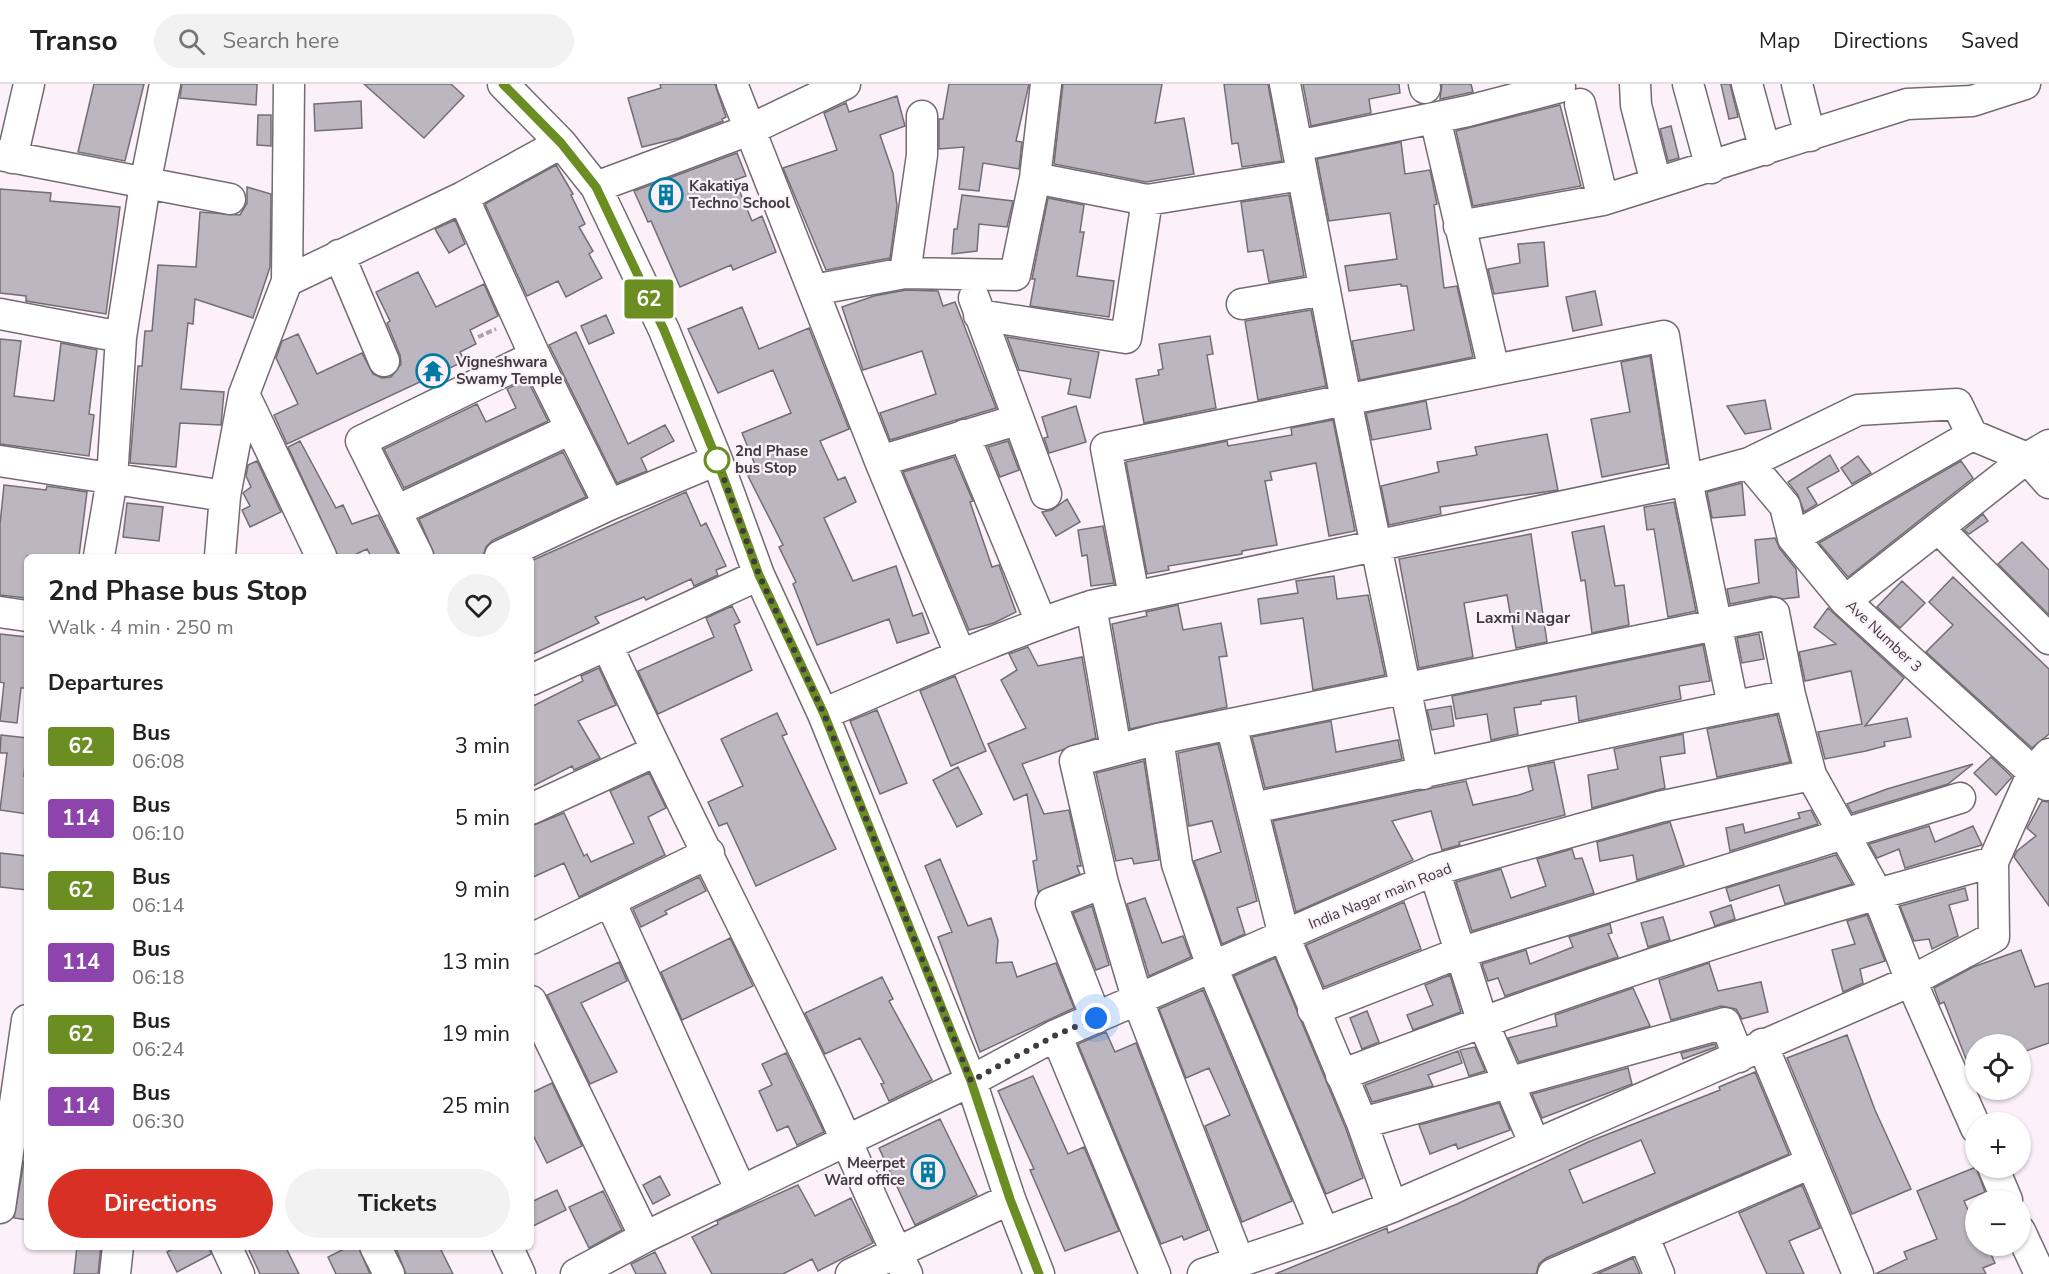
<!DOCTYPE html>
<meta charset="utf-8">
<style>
:root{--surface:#fff;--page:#f2f2f2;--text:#222;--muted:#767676;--line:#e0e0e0;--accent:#d93025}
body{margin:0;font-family:"Nunito Sans",sans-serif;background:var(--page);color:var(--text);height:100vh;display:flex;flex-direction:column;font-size:22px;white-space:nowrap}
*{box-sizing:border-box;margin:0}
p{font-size:20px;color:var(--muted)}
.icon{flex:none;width:33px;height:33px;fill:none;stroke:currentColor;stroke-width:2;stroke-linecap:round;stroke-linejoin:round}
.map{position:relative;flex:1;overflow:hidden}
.drawer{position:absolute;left:24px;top:470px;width:510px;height:696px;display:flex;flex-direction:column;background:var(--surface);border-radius:9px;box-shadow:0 2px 4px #0004}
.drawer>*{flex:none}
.badge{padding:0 12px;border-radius:4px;font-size:21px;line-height:39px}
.tools{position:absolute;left:1965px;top:950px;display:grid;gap:12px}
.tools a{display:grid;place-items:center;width:66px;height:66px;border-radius:50%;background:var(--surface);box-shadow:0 2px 4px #0004;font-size:30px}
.you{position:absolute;width:30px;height:30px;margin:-15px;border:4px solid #fff;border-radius:50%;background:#1a73e8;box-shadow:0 0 0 9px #1a73e833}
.map>.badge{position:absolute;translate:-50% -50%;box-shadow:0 0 0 3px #fff}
h2{padding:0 24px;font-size:22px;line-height:54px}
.round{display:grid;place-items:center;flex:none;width:63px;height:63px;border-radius:32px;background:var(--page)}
.head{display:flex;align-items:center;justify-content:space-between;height:102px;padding:0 24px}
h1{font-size:28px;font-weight:700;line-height:45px}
.action{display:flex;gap:12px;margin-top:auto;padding:12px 24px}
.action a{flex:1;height:69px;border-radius:36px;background:var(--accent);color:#fff;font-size:24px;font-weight:700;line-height:69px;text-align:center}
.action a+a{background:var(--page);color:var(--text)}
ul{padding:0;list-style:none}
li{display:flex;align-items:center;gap:18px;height:72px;padding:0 24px}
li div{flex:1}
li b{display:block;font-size:22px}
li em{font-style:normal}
li .badge{min-width:66px;font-weight:700;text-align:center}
header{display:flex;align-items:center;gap:36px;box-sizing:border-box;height:84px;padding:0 30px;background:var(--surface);border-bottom:2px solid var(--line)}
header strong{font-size:28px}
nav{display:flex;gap:33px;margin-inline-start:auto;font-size:21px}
.search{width:420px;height:54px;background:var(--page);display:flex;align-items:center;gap:15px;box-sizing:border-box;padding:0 21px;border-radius:33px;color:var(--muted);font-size:22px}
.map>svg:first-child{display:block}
.building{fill:#bcb6c0;stroke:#736d76;stroke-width:1.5;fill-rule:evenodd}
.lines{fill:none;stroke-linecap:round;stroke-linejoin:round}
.minor-casing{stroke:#746b72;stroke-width:33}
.path{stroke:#ada5ab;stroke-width:4;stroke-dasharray:6 3;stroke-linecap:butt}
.minor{stroke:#fff;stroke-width:30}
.line-casing{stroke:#fff;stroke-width:14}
.line{stroke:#6b8e23;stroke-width:9}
.walk{stroke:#3f3b3e;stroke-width:6;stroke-dasharray:0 10.8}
.stop-dot{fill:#fff;stroke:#6b8e23;stroke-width:3}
.labels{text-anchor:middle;stroke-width:4.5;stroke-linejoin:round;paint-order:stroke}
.poi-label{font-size:15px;font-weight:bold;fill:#3f3b3e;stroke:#fcf1f9;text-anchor:start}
.stop-label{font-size:15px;font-weight:bold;fill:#3f3b3e;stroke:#fcf1f9;text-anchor:start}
.street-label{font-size:15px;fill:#3f3b3e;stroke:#fcf1f9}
.neighbourhood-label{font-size:16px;font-weight:bold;fill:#3f3b3e;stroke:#fcf1f9}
</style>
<header>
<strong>Transo</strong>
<div class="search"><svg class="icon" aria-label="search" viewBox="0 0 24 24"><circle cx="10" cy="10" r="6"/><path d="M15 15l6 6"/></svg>Search here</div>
<nav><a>Map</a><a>Directions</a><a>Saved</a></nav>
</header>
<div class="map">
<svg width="2049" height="1190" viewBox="0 0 2049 1190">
<rect width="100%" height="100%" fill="#fcf1f9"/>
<path class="building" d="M94 0H144L125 77 78 68Z
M182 0H257L256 21 180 14Z
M364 0H451L464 12 424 54Z
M660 0H715L726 33 722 35 723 37 679 54 642 63 628 14 661 4Z
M949 0H1029L1016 57 1022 58 1019 85 983 79 979 107 959 105 964 63 939 65V35H943Z
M1063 0H1162L1155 39 1184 34 1194 90 1146 98 1054 80Z
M1224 0H1268L1282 77 1242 83 1238 59 1232 60Z
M1303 0H1399L1400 9 1369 15 1371 29 1311 42Z
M1442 0H1471L1473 8 1440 15Z
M1721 0H1730L1738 33 1729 35Z
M897 12 905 42 880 51 893 89 897 122 890 174 826 186 783 84 837 66 824 29 846 19 849 28Z
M361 17 362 44 315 47 314 20Z
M1560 21 1581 102 1473 122 1456 47Z
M258 31H271V62L257 61Z
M1671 42 1679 74 1668 77 1660 45Z
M1401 58 1405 90 1430 86 1437 120 1434 121 1444 204 1457 202 1473 273 1360 296 1352 257 1414 246 1407 202H1401V200L1349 207 1345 182 1397 175 1390 129 1329 137 1317 75Z
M737 69 746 92 735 96 752 137 762 132 776 168 733 186 731 181 680 203 651 137 648 138 634 107Z
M556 81 573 110 571 111 585 140 579 143 593 167 589 170 602 194 566 213 558 197 527 212 485 120Z
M247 103 271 110 270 183 253 234 195 215 193 240 188 239 181 305 224 308 221 341 180 339 176 383 130 379 138 282H142L145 247H152L158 181 196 183 200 128 240 131 247 119Z
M0 105 51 109 50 117 120 123 106 230 26 217V212L0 209Z
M962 111 1013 117 1007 143 979 140 977 167 952 170 954 145H957Z
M1289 111 1304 192 1269 198 1263 166 1248 168 1241 118Z
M1048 114 1084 121 1080 148H1084L1077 192 1114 197 1109 233 1030 222 1035 195H1032Z
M455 136 465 160 449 169 435 145Z
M1544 158 1548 202 1494 210 1488 185 1520 179 1518 160Z
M418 188 436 223 484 200 498 232 470 246 476 260 460 268 465 277 287 360 274 331 298 320 276 274 282 257 298 250 317 290 362 269 373 290 382 294 391 293 401 280 400 271 387 239 390 237 376 208Z
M906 206 938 207 943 222 955 218 996 324 890 356 880 329 936 310 922 267 863 286 842 223 874 212Z
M1595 207 1602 241 1573 247 1566 213Z
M742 223 759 265 809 244 849 345 820 357 838 396 845 393 856 418 824 434 853 497 896 482 913 532 922 529 929 549 897 559 889 535 817 561 793 500 796 498 779 463 783 461 748 392 758 388 742 349 791 329 773 286 718 309 688 245Z
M1311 226 1326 302 1258 316 1245 237Z
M606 231 614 249 589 260 581 242Z
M576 248 628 360 665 341 674 357 641 374 647 387 617 399 549 261Z
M1210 252 1213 270 1207 271 1216 324 1144 339 1136 295 1159 291 1158 286 1163 285 1159 260Z
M1007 253 1099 268 1090 314 1068 310 1071 295 1019 286Z
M0 255 21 257 14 312 54 317 61 259 97 266 89 330 94 331 89 372 0 360Z
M1650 272 1667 380 1602 393 1591 335 1630 328 1621 278Z
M527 295 548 337 404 404 384 365 477 320 486 338 516 324 507 305Z
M1765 316 1771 345 1745 350 1727 322Z
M1426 317 1431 345 1372 356 1366 329Z
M1076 322 1086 358 1049 369 1044 354 1048 353 1042 333Z
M1333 336 1355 447 1329 452 1316 379 1270 388 1272 396 1265 397 1277 461 1242 467V470L1168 482 1169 486 1147 490 1126 378 1227 357 1228 362 1292 351 1291 344Z
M1547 350 1558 406 1440 423 1441 430 1389 441 1381 402 1439 388 1437 378 1477 371 1475 363Z
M300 357 336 424 343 421 352 440 378 431 399 472H371L367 465 352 472H338L288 363Z
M1008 357 1019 386 1000 393 988 363Z
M563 368 586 413 493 456 486 463 483 472H435L419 435Z
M1830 371 1839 387 1807 404 1817 420 1804 428 1798 411 1788 398Z
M1858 372 1871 389 1852 400 1841 384Z
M954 373 973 417 970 418 992 483 999 481 1016 528 994 539 969 546 903 388Z
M257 377 281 428 250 443 242 426 250 422 243 409 251 403 246 392 248 381Z
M1961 377 1973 394 1848 493 1819 459Z
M1742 399 1745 431 1712 434 1707 408Z
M4 401 46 406 47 402 87 408 79 472H27L26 514 0 511V440Z
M686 408 701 442 706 439 726 482 716 486 718 491 694 502 691 495 646 516 644 513 595 533 599 539 531 571V477Z
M1067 415 1080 438 1056 452 1042 428 1052 426Z
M1674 418 1696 527 1668 533 1654 445 1647 446 1644 423Z
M127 419 163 423 159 457 123 453Z
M1983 430 1988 437 1969 450 1964 446Z
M1103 442 1114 499 1091 502 1087 471 1082 472 1078 446Z
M1604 442 1615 502 1624 501 1629 541 1592 549 1585 496 1581 497 1572 448Z
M1531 450 1547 558 1516 564 1507 511 1464 519 1473 573 1419 584 1399 475Z
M1775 454 1780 465 1796 485 1799 513 1783 515 1771 512 1730 520 1727 505 1759 499 1755 456Z
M2022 458 2049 486V531L1998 480Z
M1334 492 1337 515 1368 511 1385 591 1313 606 1303 534 1261 540 1258 515 1298 509 1296 497Z
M1953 493 2049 585V650L2032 664 1926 568 1953 541 1929 518Z
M1902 497 1925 519 1900 544 1877 523Z
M1178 521 1183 546 1221 539 1227 572 1219 573 1227 623 1130 645 1112 540 1147 532 1146 528Z
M732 522 740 538 734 541 752 586 658 630 638 587 714 553 706 534Z
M1828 524 1904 594 1865 642 1907 634 1911 653 1884 658 1885 662 1866 667 1825 675 1818 648 1862 640 1851 587 1805 597 1799 568 1836 560 1814 543Z
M0 550 27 553V604H21L17 639 0 637 4 599 0 598Z
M1759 550 1764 575 1742 579 1737 554Z
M1703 561 1710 597 1679 602 1681 615 1579 637 1576 612 1541 617V620L1514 624 1518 650 1491 656 1487 630 1456 635 1452 612Z
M1028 563 1038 582 1082 573 1096 654 1022 680 1044 730 1069 726 1081 782H1077L1080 790 1038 808 1033 777 1037 776 1027 710 1014 716 988 660 1026 644 1001 596 1017 586 1009 570Z
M599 584 616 621 578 637 600 674 574 686 572 682 531 703V623L583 597 581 592Z
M955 592 986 667 951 682 920 607Z
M1451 622 1454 642 1432 646 1427 626Z
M877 626 907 699 880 710 850 637Z
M777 629 787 650 782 652 836 765 756 802 727 739 719 742 708 718 743 702 721 655Z
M1777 631 1790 678 1717 693 1707 645Z
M1331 637 1336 668 1398 656 1402 675 1265 704 1252 653Z
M1683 650 1685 669 1660 673 1665 704 1592 724 1588 691 1618 685 1614 665Z
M1 651 27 654 24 692H27V730L0 726 7 669H0Z
M1218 660 1257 817 1237 824 1245 850 1222 860 1194 777 1221 768 1212 737 1189 742 1178 669Z
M1991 673 2012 693 1996 711 1974 689Z
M1144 677 1159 776 1134 780 1132 774 1116 777 1096 689Z
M1554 678 1565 731 1459 758 1460 761 1442 766 1431 727 1392 737 1413 776 1296 828 1273 737 1466 697 1473 721 1519 711 1533 706 1528 683Z
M1973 680 1948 700 1852 729 1847 720 1887 705Z
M958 683 982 730 957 743 933 696Z
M649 689 666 724 648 733 665 771 579 813 564 779 531 794V742L564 729 584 772 587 770 591 778 634 759 610 707Z
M2042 717 2049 718V822L2014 773 2017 767 2036 752 2027 744Z
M1811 726 1818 740 1730 767 1726 744 1743 740 1745 749 1800 734 1798 729Z
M1670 738 1684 781 1637 796 1633 771 1600 777 1597 758Z
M1929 742 1935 758 1973 742 1982 761 1905 784 1899 765 1877 774 1869 760Z
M1572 765 1575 775 1582 774 1594 809 1472 847 1456 798 1501 785 1511 814 1546 802 1537 775Z
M0 769 27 772V806L0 803Z
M1836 771 1852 800 1785 820 1779 801 1730 817 1726 804Z
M940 775 968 842 991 834 998 856 996 879 1012 878 1017 893 1056 879 1074 924 980 968 938 853 952 848 925 782Z
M699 793 706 807 665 827 667 830 641 843 633 825Z
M1965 804 1968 816 1949 821 1958 852 1932 865 1929 855 1914 857 1900 822Z
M1145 814 1162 859 1183 852 1191 873 1149 892 1127 820Z
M1404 818 1421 865 1324 903 1306 861Z
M1731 821 1735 835 1715 842 1710 828Z
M1092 822 1109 881 1096 886 1073 829Z
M1867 831 1885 877 1860 885 1863 899 1843 908 1832 866 1855 860 1847 837Z
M1663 833 1670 856 1648 863 1641 839Z
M1610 840 1612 849 1608 850 1618 873 1505 912 1498 894 1488 897 1482 880 1526 866 1530 880 1573 863 1569 853Z
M730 854 753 902 682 936 661 888Z
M2021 866 2035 903 2049 899V959L2020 969V960H1976L1974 996 1944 918 1940 920 1934 904 1973 883Z
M1275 874 1346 1045 1363 1094 1326 1110 1234 892Z
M619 878 627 897 581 919 617 988 590 1000 547 911Z
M1709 879 1718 907 1761 898 1768 928 1742 935 1736 925 1721 922 1671 936 1659 896Z
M1450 891 1461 928 1413 946 1407 931 1433 921 1425 901Z
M882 893 893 915 889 917 932 996 889 1017 881 1000 884 999 860 954 825 970 805 929Z
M1633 904 1650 942 1519 978 1508 954 1557 942 1555 931Z
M1203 906 1292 1117 1242 1138 1205 1042 1230 1031 1209 984 1186 994 1159 925Z
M1367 927 1379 958 1362 965 1350 934Z
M1106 948 1115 968 1136 959 1208 1146 1184 1156 1182 1152 1161 1160 1078 960Z
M1847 951 1875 1026 1911 1105 1852 1130 1787 974Z
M1715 960 1716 963 1683 975 1681 969Z
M1475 963 1485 987 1469 992 1460 966Z
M1458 967 1462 979 1428 991 1433 1002 1372 1018 1365 1001Z
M786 969 824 1048 797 1061 788 1042 777 1047 759 1007 772 1001 762 980Z
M1628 984 1632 1000 1542 1034 1532 1010Z
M1755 988 1789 1070 1546 1174 1539 1180 1536 1190H1275L1387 1144 1388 1149 1457 1120 1588 1058 1720 1006 1719 1003ZM1641 1056 1655 1089 1583 1119 1569 1086Z
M1033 992 1068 1070 1084 1063 1119 1147 1065 1167 1030 1086 1034 1085 998 1007Z
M552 999 582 1062 547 1079 531 1047V1009Z
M1499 1019 1510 1046 1458 1065 1456 1060 1430 1070 1419 1041Z
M940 1035 977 1111 915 1141 879 1064Z
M24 1077H27V1136L14 1134Z
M1976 1083 1985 1108 1964 1117 1976 1144V1161H1987L1995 1179 1983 1184 1986 1190H1875L1907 1175 1904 1168 1937 1155 1917 1107Z
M660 1092 670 1111 653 1120 643 1101Z
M798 1101 815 1132 851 1114 873 1159 818 1187 812 1175 783 1190H712L692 1153 718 1140 717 1137Z
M1802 1101 1820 1144 1789 1157 1804 1190H1767L1739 1129Z
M557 1106 566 1126 531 1143V1118Z
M603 1107 622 1146 589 1164 569 1123Z
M77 1162H101L98 1190H74Z
M177 1162H209L211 1170 177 1188 167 1168Z
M247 1162H285L299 1190H260Z
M350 1162H358L370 1190H336L328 1173Z
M395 1162H439L453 1190H406Z
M655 1168 666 1190H636L631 1180Z
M1633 1174 1640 1190H1597Z"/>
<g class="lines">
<defs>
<path id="minor" d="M503 0 561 59 596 103 664 246 717 376 759 491 823 630 971 997 1010 1115 1039 1190
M732 0 880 377 960 570
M1285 0 1346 316 1423 690
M1424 0 1425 4
M1635 0 1636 21 1656 99
M1688 0 1711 84
M1747 0 1765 66
M1797 0 1810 52
M1580 20 1603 116
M1435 34 1494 286
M1297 62 1468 27 1560 3
M0 71 230 115
M12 74 29 0
M1035 94 1147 116
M596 103 749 46 845 0
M463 113 561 59
M1459 142 1603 116 1907 20 1972 17 2025 0
M339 171 384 277
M905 189 922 71V32
M287 197 463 113 535 272 609 421
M813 206 905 189 1015 191 1035 94 1046 0
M974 214 1046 410
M1242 220 1325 206
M0 230 121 253
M979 231 1126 254 1147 116 1302 91
M244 310 321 472
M964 351 1041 538
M0 377 225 412
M880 377 1017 336
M1749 379 1785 422 1793 454 1845 517 2047 701
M396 427 571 345
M1938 444 2049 555
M1793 454 1972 351
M99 472 112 395 121 253 145 100 165 0
M220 472 225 412 244 310 287 197 289 0
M418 472 361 357 535 272
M500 472 609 421 717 376
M1134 512 1106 364 1664 252 1687 396 1733 622
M1845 517 2027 374 2049 361
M1091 522 1116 666
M0 528 27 532
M607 561C674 707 748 850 818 995 849 1059 875 1126 907 1190
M531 596 759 491
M823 630C912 592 999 552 1091 522L1687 396 1749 379 1858 326 1957 320 1972 351 2027 374 2049 399
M1231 640 1284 852 1362 1039 1392 1123
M1158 655 1177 780 1212 883 1324 1149
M1252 724C1432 688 1610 646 1790 611L1811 691 1877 809 1911 897 1976 1044
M531 725 656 667
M1434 786 1482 936 1535 1061
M610 817 741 1107
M531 855 709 769
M531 917 645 1153
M1313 926 1459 869 1960 714
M1096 934 1051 819 1103 799
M1056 951 1155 1190
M1762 960 1858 1190
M1341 991C1554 909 1772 837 1993 778
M1362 1039 1725 939 1739 973
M1993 1083 2007 1116
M0 1124 27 936
M2020 1147 2040 1190
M1643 1151 1659 1190
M226 1162 239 1190
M375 1162 389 1190
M507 1162 520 1190
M1239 1178 1138 917 1103 799 1075 677 1158 655 1774 529 1790 611
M115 1190 118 1162
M576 1190 645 1153 971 997 1056 951 1434 786 1659 723 1811 691
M851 1190 1010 1115
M1203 1190 1324 1149 1392 1123 1911 897 1994 853 1993 778 2033 688 2049 670
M1553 1190 1811 1079"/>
</defs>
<use href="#minor" class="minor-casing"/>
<path class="path" d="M478 253 496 245"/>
<use href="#minor" class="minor"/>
</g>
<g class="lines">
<defs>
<path id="line" d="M503 0 561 59 596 103 664 246 717 376 759 491 824 630 971 997 1010 1115 1039 1190"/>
</defs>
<use href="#line" class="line-casing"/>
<use href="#line" class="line"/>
<path class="walk" d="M717 376 759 491 824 630 971 997 1056 951 1096 934"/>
</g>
<defs>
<symbol id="building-ring" viewBox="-11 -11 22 22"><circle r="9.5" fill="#fcf1f9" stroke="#017ba3" stroke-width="1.5"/><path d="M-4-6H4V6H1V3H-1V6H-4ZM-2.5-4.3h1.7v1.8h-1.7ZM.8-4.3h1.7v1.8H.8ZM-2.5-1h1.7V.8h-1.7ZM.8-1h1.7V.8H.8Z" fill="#017ba3"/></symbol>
<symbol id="temple-ring" viewBox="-11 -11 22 22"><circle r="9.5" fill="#fcf1f9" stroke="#017ba3" stroke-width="1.5"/><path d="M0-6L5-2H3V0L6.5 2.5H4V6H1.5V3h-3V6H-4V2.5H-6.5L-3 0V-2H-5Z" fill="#017ba3"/></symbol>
</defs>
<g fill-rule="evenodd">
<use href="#building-ring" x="647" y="92" width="38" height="38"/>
<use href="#temple-ring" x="414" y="268" width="38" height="38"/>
<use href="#building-ring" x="909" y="1069" width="38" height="38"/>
</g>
<circle class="stop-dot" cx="717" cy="376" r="12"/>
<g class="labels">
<g class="poi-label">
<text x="689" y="107">Kakatiya<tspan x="689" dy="17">Techno School</tspan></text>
<text x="456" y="283">Vigneshwara<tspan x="456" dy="17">Swamy Temple</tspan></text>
<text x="905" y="1084" text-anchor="end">Meerpet<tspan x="905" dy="17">Ward office</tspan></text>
</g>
<g class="stop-label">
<text x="735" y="372">2nd Phase<tspan x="735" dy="17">bus Stop</tspan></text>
</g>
<g class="street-label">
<text transform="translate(1884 552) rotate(43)" y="5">Ave Number 3</text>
<text transform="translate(1380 812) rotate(-22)" y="5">India Nagar main Road</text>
</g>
<g class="neighbourhood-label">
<text x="1523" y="539">Laxmi Nagar</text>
</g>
</g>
</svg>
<div class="tools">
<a><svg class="icon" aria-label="locate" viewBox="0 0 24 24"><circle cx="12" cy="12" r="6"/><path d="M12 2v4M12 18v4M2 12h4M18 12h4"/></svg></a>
<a>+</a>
<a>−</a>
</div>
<div class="you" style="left:1096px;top:934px"></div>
<b class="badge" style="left:649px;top:215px;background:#6b8e23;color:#fff">62</b>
<section class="drawer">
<div class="head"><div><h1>2nd Phase bus Stop</h1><p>Walk · 4 min · 250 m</p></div><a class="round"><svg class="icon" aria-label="heart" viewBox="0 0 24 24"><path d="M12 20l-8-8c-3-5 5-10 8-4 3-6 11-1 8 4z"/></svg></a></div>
<h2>Departures</h2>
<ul>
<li><span class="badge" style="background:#6b8e23;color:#fff">62</span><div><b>Bus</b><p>06:08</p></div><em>3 min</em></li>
<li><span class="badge" style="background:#8e44ad;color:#fff">114</span><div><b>Bus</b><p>06:10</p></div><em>5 min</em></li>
<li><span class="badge" style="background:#6b8e23;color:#fff">62</span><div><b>Bus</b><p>06:14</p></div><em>9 min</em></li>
<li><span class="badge" style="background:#8e44ad;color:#fff">114</span><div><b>Bus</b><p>06:18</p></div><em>13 min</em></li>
<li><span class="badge" style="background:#6b8e23;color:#fff">62</span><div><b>Bus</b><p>06:24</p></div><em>19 min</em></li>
<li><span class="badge" style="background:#8e44ad;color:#fff">114</span><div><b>Bus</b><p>06:30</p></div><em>25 min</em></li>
</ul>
<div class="action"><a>Directions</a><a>Tickets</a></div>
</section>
</div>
